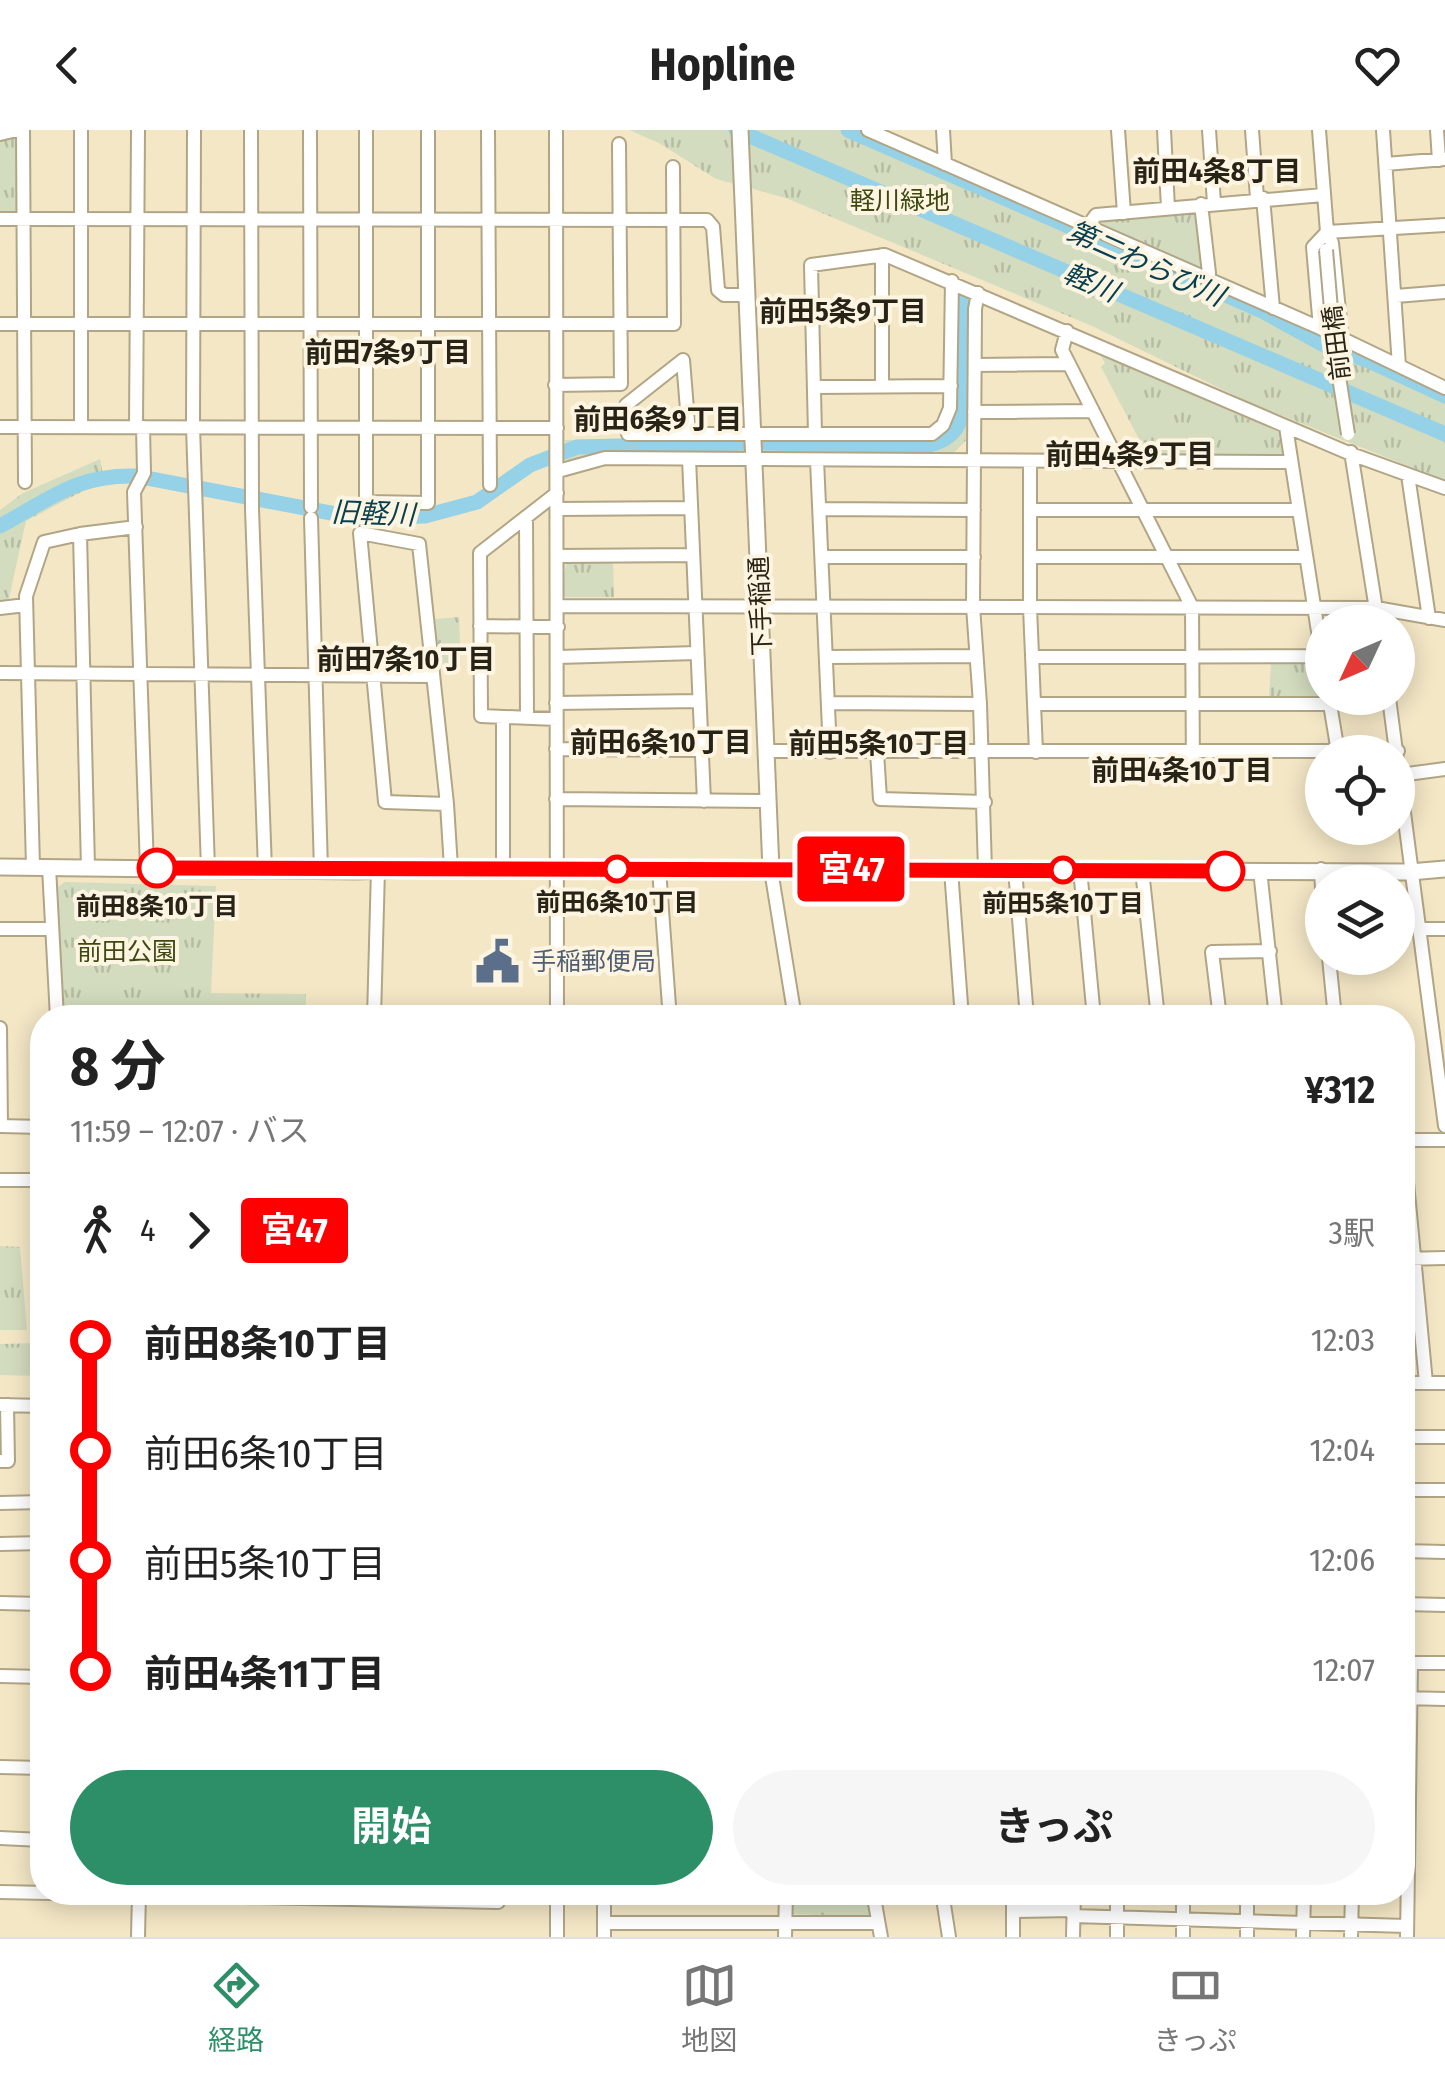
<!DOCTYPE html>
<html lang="ja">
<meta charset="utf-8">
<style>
:root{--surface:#fff;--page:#f6f6f6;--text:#222;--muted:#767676;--line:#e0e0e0;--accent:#2d8f68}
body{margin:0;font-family:"Fira Sans Condensed","Noto Sans JP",sans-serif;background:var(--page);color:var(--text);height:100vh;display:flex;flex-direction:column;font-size:38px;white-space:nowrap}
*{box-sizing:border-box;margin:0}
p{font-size:32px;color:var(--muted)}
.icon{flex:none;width:55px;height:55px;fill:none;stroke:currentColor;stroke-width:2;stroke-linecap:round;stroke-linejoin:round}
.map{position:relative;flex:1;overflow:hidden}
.drawer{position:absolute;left:30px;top:875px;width:1385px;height:900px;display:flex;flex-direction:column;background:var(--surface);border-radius:40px;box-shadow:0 5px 25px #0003}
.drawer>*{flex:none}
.badge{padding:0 20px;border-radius:8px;font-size:35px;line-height:65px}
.needle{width:65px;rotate:226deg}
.controls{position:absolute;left:1305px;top:475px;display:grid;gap:20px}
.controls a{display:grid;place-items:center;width:110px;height:110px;border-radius:50%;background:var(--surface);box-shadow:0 5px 25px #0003;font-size:50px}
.map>.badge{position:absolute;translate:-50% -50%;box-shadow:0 0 0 5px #fff}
.legs{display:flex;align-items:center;gap:15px;height:110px;padding:0 40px;font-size:32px}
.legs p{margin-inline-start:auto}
.headline{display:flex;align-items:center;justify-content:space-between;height:170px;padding:0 40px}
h1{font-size:55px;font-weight:700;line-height:75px}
.button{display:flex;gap:20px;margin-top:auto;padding:20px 40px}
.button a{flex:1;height:115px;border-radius:60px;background:var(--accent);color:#fff;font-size:40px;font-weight:700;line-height:115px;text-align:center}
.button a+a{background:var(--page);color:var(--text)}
ul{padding:0 40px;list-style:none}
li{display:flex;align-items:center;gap:35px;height:110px;font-size:38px}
li i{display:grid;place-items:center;width:15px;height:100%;margin:0 12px;background:currentColor}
li i::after{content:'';width:25px;height:25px;margin:-12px;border:8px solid;border-radius:50%;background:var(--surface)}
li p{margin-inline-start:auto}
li:first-child i{background:linear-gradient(#0000 50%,currentColor 0)}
li:last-child i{background:linear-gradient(currentColor 50%,#0000 0)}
header{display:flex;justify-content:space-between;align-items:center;height:130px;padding:0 40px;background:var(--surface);font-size:45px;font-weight:700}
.dock{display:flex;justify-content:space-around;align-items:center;height:140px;border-top:2px solid var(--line);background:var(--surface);font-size:28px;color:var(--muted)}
.dock a{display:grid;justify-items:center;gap:5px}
.dock .current{color:var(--accent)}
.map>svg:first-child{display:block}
.park{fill:url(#park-tufts)}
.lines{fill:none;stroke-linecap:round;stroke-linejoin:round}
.river{stroke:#95d1e7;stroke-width:15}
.minor-casing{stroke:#b1a585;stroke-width:16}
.major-casing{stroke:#b1a585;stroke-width:19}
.minor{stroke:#fff;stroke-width:12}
.major{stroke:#fff;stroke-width:15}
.minor-bridge-casing{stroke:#b1a585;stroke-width:16;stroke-linecap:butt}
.minor-bridge{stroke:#fff;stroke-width:12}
.line-1-casing{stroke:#fff;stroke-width:22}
.line-1{stroke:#f00;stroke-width:15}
.stop-1-dot{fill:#fff;stroke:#f00;stroke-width:5}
.labels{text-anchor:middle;stroke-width:8;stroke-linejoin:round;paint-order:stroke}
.park-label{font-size:25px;fill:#3d4911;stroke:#fdf5e1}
.street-label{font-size:25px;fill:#282317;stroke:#fdf5e1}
.stop-label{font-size:25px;font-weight:bold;fill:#282317;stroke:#fdf5e1}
.service-label{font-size:25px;fill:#4e5e75;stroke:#fdf5e1;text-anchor:start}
.neighbourhood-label{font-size:28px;font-weight:bold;fill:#282317;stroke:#fdf5e1}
.water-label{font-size:28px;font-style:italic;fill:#094050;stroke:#fdf5e1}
</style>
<header><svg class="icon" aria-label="back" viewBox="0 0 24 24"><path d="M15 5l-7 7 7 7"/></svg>Hopline<svg class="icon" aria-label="heart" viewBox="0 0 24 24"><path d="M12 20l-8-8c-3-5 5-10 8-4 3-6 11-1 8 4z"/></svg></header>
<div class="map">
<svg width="1445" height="1807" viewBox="0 0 1445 1807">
<defs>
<pattern id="park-tufts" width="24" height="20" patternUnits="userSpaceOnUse" patternTransform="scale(2.5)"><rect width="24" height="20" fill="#d3dcbe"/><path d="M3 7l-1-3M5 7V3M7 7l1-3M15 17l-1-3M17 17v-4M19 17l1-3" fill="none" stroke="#b5bca3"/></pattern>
</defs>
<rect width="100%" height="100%" fill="#f4e7c6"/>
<path class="park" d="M629 0H848L1445 265V351L1246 271 1092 196 786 68 716 49 659 13Z
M15 4 18 8 20 85 0 84V10Z
M1198 81 1204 135 1200 139 1099 96 1105 90Z
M955 157 974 167 971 305 949 328 600 326 567 335 565 310 933 307 948 292Z
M1099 223 1283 304 1284 328 1148 326 1101 237 1105 233Z
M100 329 104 350 26 391 8 473 0 474V380L23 363Z
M566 432 613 433 614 467H566L562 464Z
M459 487 461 536 440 537 435 489Z
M1271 533H1313L1317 535 1321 565 1318 569 1269 568Z
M65 752 216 756 211 863 306 864V887H65L56 758Z
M0 1116 20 1117 27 1200H0Z
M42 1213V1246L0 1245V1214Z
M36 1281H42V1363H37Z
M867 1762 870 1784 868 1787 793 1784V1763Z"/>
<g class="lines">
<path class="river" d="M736 0 1445 304
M848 0 1160 136 1264 182 1322 214 1369 231 1445 266
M761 313 925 316C939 313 951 308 958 295 966 280 967 183 962 166
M0 396C50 369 77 344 136 346L357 388 425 386 477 372 530 335 577 317 745 313"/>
<defs>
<path id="minor" d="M23 0 25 352
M194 0 193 297 208 739
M251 0 252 379 265 740
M310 0 311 377
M366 0V372L428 373V0
M488 0 490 355
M556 0 557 888
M868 0 1320 198 1445 258
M943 0 945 34
M1118 0 1124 83
M1164 0 1168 78
M1209 0 1214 73
M1252 0 1257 68
M1319 0 1327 102 1445 95
M1383 0 1399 236
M1437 0 1439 30
M0 4 17 0
M1386 34 1445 29
M1263 68 1273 178
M1201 74 1209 143 1207 149
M0 89 707 90 713 97 718 160 724 165H746
M1088 96 1096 85 1323 65
M1327 102 1332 113 1342 209
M978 163 975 179 973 476 980 574 985 740
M1396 166 1445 162
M0 194H674L673 37
M1320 198 1313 117 1327 102
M1067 201 1062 220 1192 477 1193 640
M975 235 1069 234
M555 255 621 254 619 14
M882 256V125
M814 257 951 256
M974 282 1093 281
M0 297 557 298
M81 297V0
M136 297 138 0
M143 297 144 343 134 362 147 738
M1286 297 1322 527
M689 304 683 230 626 275 628 304C729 304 831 304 932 304L943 295 950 278 952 151
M815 304 811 135 885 125 1351 324 1445 358
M1351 322 1378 492
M689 329 704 671
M817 330 830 622
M1030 331V477L1036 622
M558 341 605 328 1290 332
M1408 345 1429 488
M558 379 691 378
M820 379 974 380
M1030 380H1298
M526 387 527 588
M311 388 321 740
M80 404 88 738
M558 426 693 425
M822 427H974
M1030 427H1306
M558 476 1376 478 1445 490
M0 478 26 475
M480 496 558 497
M558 527 697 523
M826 527 976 526
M1032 527 1322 526
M0 543 432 546
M1329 568 1338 622
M1389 568 1445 996
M556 573 699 571
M828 573 980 574
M1034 574H1330
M556 589 481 586 480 423 557 363
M556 619 701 620
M765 621H1398
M877 622 880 669 985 672
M1400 645 1445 639
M556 669 766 671
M447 674 385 672 360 403 419 414 447 674 451 738
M33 737 26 466 44 412 80 404 136 397
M49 737 57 888
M503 738V587
M659 739 669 876
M1015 739 1027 888
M1080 739 1094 888
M1321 739 1322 759
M771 740 795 888
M951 740 962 888
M1142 740 1158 888
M1260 740 1276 888
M0 799H52
M1420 799H1445
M1329 828 1335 888
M374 888 378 739
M1220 888 1212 822 1270 821
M0 898 1 996
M0 996 42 997
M1402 1010H1445
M1403 1010 1426 1253
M0 1050H42
M1402 1129 1445 1128
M1402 1253H1445
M0 1275 42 1276
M1402 1307H1445
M0 1331H8L7 1275
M1402 1360H1445
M0 1373 42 1372
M0 1414 42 1413
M1402 1421 1445 1422
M0 1473 42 1474
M1402 1474 1445 1475
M1403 1533H1445
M0 1546 42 1547
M1403 1568 1445 1569
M0 1637 42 1638
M0 1708 42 1710
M0 1762 498 1772 499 1762
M557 1762V1807
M873 1762 881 1807
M942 1762 949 1807
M1247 1762V1807
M1013 1781 1073 1780
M1073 1786 1407 1796
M604 1793H878
M138 1807 139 1762
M604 1807V1762
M785 1807 786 1762
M1013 1807V1762
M1073 1807 1074 1762
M1117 1807V1762
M1183 1807V1762
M1303 1807 1304 1762
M1351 1807 1352 1762
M1407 1807 1411 1533"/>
<path id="major" d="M740 0 771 740
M0 737 356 741 451 738 1410 742 1445 739"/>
</defs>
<use href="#minor" class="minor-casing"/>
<use href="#major" class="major-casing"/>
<use href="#minor" class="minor"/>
<use href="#major" class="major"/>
<defs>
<path id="minor-bridge" d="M1326 120 1334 215 1348 304"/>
</defs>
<use href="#minor-bridge" class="minor-bridge-casing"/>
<use href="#minor-bridge" class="minor-bridge"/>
</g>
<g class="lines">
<defs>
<path id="line-1" d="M157 738 1225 741"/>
</defs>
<use href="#line-1" class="line-1-casing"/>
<use href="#line-1" class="line-1"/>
</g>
<defs>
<symbol id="civic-bare" viewBox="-9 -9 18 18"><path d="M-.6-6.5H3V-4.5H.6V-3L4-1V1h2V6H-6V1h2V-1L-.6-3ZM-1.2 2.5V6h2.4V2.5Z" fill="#5c6f8a" stroke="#fdf5e1" stroke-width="2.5" paint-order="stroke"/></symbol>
</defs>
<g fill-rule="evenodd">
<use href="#civic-bare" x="466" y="800" width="63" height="63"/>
</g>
<g class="stop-1-dot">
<circle cx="157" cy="738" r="18"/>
<circle cx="617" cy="739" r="12"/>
<circle cx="1063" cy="740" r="12"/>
<circle cx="1225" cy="741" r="18"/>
</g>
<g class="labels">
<g class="park-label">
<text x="900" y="79">軽川緑地</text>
<text x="127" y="830">前田公園</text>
</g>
<g class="street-label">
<text transform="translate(1336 213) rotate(-97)" y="9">前田橋</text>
<text transform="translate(760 476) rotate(-92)" y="9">下手稲通</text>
</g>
<g class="stop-label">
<text x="617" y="781">前田6条10丁目</text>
<text x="1063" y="782">前田5条10丁目</text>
<text x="157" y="785">前田8条10丁目</text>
</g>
<g class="service-label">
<text x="531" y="840">手稲郵便局</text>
</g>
<g class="neighbourhood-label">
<text x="1217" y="51">前田4条8丁目</text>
<text x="843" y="191">前田5条9丁目</text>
<text x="388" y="232">前田7条9丁目</text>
<text x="658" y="299">前田6条9丁目</text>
<text x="1130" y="334">前田4条9丁目</text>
<text x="406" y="539">前田7条10丁目</text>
<text x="661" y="622">前田6条10丁目</text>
<text x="879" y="623">前田5条10丁目</text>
<text x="1182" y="650">前田4条10丁目</text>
</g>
<g class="water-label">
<text transform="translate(1146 133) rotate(24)" y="10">第二わらび川</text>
<text transform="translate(1091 152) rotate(23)" y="10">軽川</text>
<text transform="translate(373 383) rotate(2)" y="10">旧軽川</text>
</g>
</g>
</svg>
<div class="controls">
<a><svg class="needle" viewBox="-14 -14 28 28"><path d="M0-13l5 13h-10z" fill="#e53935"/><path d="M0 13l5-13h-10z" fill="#767676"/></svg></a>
<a><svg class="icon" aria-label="locate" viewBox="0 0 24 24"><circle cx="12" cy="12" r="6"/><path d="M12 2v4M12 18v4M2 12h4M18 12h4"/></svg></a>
<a><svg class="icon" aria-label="layers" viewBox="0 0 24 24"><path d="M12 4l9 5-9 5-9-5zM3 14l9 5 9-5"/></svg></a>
</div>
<b class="badge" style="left:851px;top:739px;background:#f00;color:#fff">宮47</b>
<section class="drawer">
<div class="headline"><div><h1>8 分</h1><p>11:59 – 12:07 · バス</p></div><b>¥312</b></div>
<div class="legs"><svg class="icon" aria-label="walk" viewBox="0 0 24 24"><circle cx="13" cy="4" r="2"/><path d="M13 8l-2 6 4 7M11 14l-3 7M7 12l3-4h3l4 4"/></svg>4<svg class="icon" aria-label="forward" viewBox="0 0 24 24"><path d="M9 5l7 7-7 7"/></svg><b class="badge" style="background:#f00;color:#fff">宮47</b><p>3駅</p></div>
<ul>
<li><i style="color:#f00"></i><b>前田8条10丁目</b><p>12:03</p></li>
<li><i style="color:#f00"></i><span>前田6条10丁目</span><p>12:04</p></li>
<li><i style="color:#f00"></i><span>前田5条10丁目</span><p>12:06</p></li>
<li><i style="color:#f00"></i><b>前田4条11丁目</b><p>12:07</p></li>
</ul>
<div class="button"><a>開始</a><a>きっぷ</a></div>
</section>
</div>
<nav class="dock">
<a class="current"><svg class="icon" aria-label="directions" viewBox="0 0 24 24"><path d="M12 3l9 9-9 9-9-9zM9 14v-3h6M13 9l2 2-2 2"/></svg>経路</a>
<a><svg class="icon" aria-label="map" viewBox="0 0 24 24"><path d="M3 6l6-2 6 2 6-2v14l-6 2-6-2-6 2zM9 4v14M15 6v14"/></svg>地図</a>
<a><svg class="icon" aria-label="tickets" viewBox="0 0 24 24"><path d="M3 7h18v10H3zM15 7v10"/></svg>きっぷ</a>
</nav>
